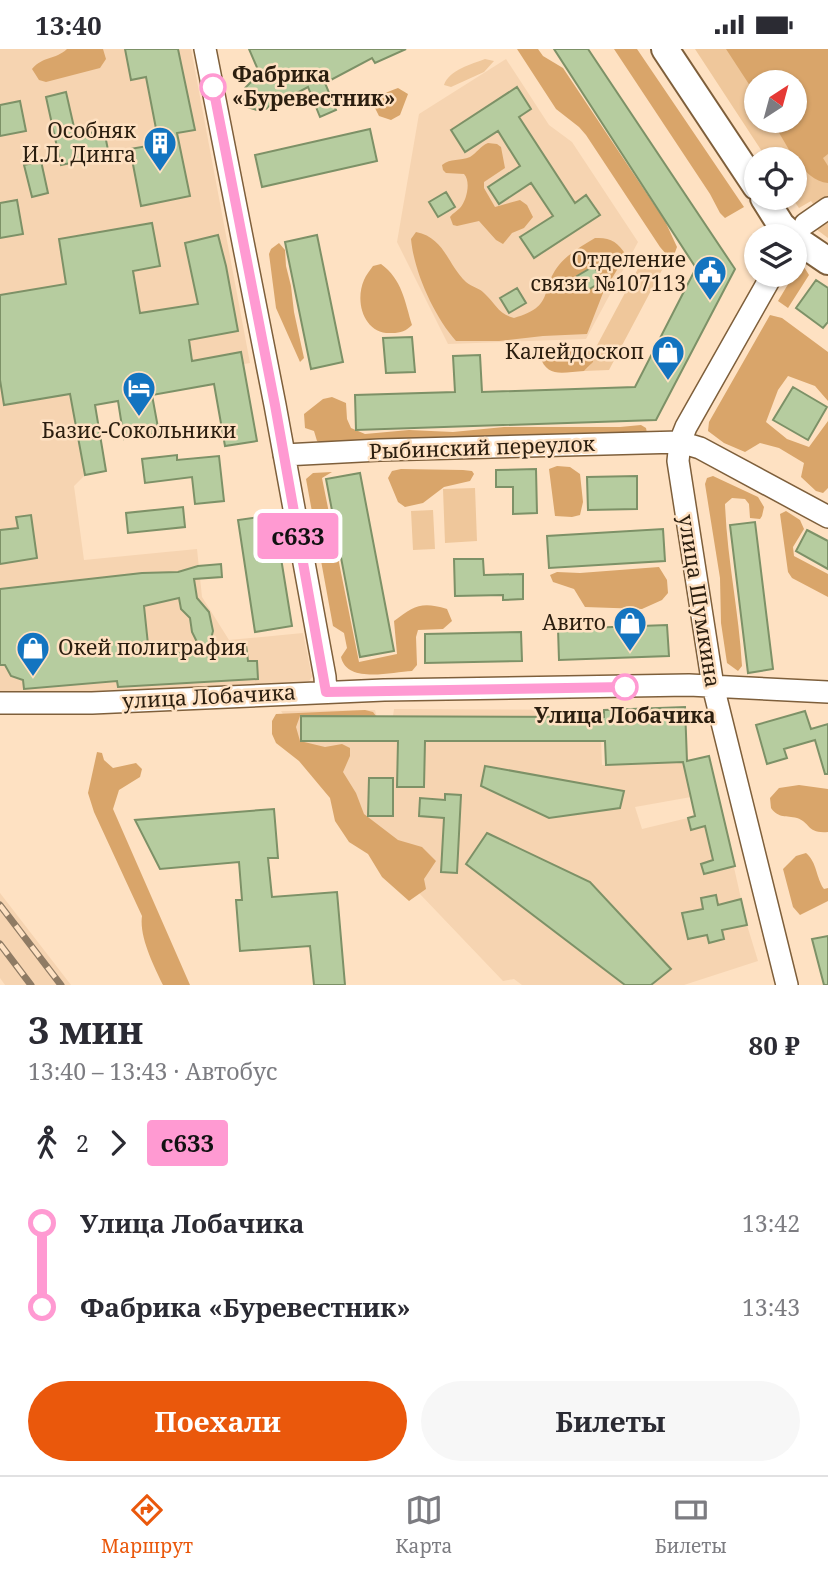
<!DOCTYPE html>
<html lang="ru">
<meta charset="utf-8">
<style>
:root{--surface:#fff;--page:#f7f7f7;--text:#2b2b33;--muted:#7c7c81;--line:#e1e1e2;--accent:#ea580c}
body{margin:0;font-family:"Noto Serif",serif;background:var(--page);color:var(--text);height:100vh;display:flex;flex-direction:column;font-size:26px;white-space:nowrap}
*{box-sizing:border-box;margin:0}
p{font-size:23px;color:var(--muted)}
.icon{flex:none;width:38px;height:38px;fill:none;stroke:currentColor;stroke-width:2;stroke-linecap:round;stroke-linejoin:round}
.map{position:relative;height:936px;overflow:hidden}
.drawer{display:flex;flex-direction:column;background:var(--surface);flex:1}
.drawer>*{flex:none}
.badge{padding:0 14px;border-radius:5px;font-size:24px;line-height:46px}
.needle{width:46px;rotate:36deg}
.fabs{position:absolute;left:744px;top:21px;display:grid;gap:14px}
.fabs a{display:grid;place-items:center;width:63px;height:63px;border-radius:50%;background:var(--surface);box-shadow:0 2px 5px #0004;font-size:35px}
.map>.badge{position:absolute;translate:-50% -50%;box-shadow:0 0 0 4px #fff}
.legs{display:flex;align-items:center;gap:10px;height:77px;padding:0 28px;font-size:23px}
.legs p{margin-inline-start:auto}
.head{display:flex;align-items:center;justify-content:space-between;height:119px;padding:0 28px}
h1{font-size:38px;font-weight:700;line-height:52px}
.button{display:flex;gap:14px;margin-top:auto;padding:14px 28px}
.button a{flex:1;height:80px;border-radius:42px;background:var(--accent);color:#fff;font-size:28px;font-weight:700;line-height:80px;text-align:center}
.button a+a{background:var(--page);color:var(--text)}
ul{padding:0 28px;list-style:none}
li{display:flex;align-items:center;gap:24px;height:84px;font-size:26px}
li i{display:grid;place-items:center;width:10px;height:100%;margin:0 9px;background:currentColor}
li i::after{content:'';width:18px;height:18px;margin:-9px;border:5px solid;border-radius:50%;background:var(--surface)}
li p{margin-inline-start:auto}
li:first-child i{background:linear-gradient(#0000 50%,currentColor 0)}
li:last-child i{background:linear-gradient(currentColor 50%,#0000 0)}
.status{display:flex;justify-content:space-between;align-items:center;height:49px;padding:0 35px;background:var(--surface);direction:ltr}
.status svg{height:19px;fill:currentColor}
.dock{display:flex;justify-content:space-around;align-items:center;height:98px;border-top:2px solid var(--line);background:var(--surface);font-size:19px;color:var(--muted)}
.dock a{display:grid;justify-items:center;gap:4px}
.dock .active{color:var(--accent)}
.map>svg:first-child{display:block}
.built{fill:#f6d4b1}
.green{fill:#efc79b;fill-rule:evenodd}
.forest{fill:#d9a56a}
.building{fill:#b6cc9f;stroke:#7d9167;stroke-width:2;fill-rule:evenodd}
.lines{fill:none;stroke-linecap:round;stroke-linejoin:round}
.minor-casing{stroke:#7e5f3b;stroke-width:24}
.major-casing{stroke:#7e5f3b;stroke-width:30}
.minor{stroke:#fff;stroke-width:21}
.major{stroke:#fff;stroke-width:26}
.rail-casing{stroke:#8f7b64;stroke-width:7}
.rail{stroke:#fee1c2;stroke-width:4.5;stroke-dasharray:13;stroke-linecap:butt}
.line-1-casing{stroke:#fff;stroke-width:16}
.line-1{stroke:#ff9ad2;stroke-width:10}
.stop-1-dot{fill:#fff;stroke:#ff9ad2;stroke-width:3.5}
.labels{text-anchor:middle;stroke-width:5;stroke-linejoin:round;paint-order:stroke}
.stop-label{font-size:21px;font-weight:bold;fill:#2b1e0f;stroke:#fee1c2;text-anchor:start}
.poi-label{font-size:21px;fill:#2b1e0f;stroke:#fee1c2;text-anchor:end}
.street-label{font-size:21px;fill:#2b1e0f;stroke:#fee1c2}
</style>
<div class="status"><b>13:40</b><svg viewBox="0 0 49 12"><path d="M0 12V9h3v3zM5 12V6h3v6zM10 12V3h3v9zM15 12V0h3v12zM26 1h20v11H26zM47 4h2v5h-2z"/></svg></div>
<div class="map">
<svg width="828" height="936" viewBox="0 0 828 936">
<rect width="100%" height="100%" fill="#fee1c2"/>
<path class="built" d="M0 0H191L250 314 93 341 106 422 85 426 74 437 84 511 197 500 202 548 229 591 303 584 312 628 309 632 87 644H0Z
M506 10 549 76 572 93 638 193 586 290 448 295 397 193 419 65Z
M394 660 600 661 602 716 683 713 691 748 635 758 642 780 721 761 747 876 758 912 684 936H522L514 930 503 932 419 844 310 710 281 662 375 661 377 668 393 667Z
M0 844 71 936H5L0 929Z"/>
<path class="green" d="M695 0H828V189L816 180 818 175 824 170 811 152 799 159 792 149H794V110H767ZM756 33H794V72H756Z
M485 10 494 12 484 23 451 38 444 36C449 21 472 15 485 10Z
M655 206 663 219 609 321 584 322C591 317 595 310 594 302L641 214Z
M475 439 477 492 445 494 443 440Z
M433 461 435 500 413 501 411 462Z"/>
<path class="forest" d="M67 0H103L106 10 100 19 46 33 39 31 32 20C43 7 55 11 67 0Z
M517 0H538L543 7 563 19 665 172 677 198 674 206 666 205 660 198 586 86 579 78 556 60Z
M614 0H637L744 158 725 169 720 164 710 145Z
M726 0H828V105L823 109 828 117V134C802 132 785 92 772 72H794V33H756V46Z
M398 39 408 45 400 66 391 71 379 67 374 57C378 46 387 43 398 39Z
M488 94 497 95 501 98 505 119 484 133V139L495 158 520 151 527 156 533 168 524 179 512 184 503 195 496 191 479 172 457 177 453 176 450 168C453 164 457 162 460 159 467 151 471 132 464 125L446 124 443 121 442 116C451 109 460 112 470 108 477 104 480 97 488 94Z
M416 183C445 189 447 215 466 233 472 238 480 239 485 245 496 255 498 265 514 269 556 257 539 241 559 216 568 205 583 196 595 189 610 188 618 193 626 206L603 244 587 285 543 287 499 292H456C434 267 414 223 411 190Z
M279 194 285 201 286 217 291 237 294 263 304 309 300 313 276 259 269 205 271 200Z
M381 215C402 230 405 253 412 276 406 282 401 284 392 284 365 286 354 254 364 231 366 226 370 221 373 217Z
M804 218 809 226 788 259 778 252 793 227Z
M770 266 782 269 828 303V352L815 337 788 327 778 341 766 373 787 390 809 398 828 372V439L823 444 816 442 801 428 804 414 779 399 760 394 745 403 724 394 708 382 709 373Z
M594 302 593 313 584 322C564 323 547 330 540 307L546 303Z
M332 348 346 354 347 370 351 379 365 385 409 381 453 383 504 378H620L641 376 646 379 647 384 321 394 317 392 314 382 305 379 304 365 323 350Z
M557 417 570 418 580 425 583 453 580 466 572 468 555 467 549 420Z
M401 420 463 421 472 422 474 425 470 432 444 438 423 454 405 458 398 453 388 429 392 422Z
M313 424 332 423 322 429 359 613 397 605 394 572C414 557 421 552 447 560L452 572 443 580 418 581 416 588 417 616 412 622C391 623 347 635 341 608L347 599 344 584 333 577 306 430Z
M713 427 758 448 764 458 762 467 760 470 750 469 749 455 745 450 732 449 725 455C727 510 739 563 742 617L738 622 727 614 721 574 720 529 705 435 707 429Z
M786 462 800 471 804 480 793 498 794 507 828 525V548L792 529 788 523 780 465Z
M659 518 667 531 668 544 662 551 642 560 585 558 574 540 553 533 550 526 557 523 580 524Z
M365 661 373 663 376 667H300L296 678 300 692 325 698 342 695 350 699V707L343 723 356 744 364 765 398 791 422 798 436 812 424 830 426 840 409 852 382 828 368 805 349 793 335 772 330 749 299 712 276 694 272 685V672L276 665Z
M97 703 102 704 104 711 113 719 136 714 142 720 140 728 119 741 113 760 190 936H163C154 917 139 888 142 867L94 763 88 744Z
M799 736 828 740V783C807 785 810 773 797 769 786 766 779 770 771 759L770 749 779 739Z
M806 804C817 813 816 829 824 840L828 839V852L800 866 793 858 783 820 796 807Z"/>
<path class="building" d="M125 0H178L195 81 177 84 190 147 141 157 130 100 159 95 146 28 131 31Z
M249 0H406L375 14 372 9 325 34 336 61 320 68 308 38 284 51 274 49 268 59 260 62 247 58 243 46 245 39 251 33 262 30Z
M554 0H588L735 220 656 371 356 381 355 346 455 343 453 307 480 306 482 343 635 338 696 219Z
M517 38 531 60 519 68 575 154 586 146 600 166 534 209 520 188 553 167 531 134 499 155 488 138 520 117 498 82 465 103 451 81Z
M66 43 76 87 104 81 109 106 61 116 46 48Z
M20 52 26 82 0 87V56Z
M370 80 377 112 262 138 255 106Z
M41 112 48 144 32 148 24 116Z
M446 143 455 158 438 168 429 153Z
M17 151 23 185 0 189V154Z
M152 174 160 217 133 222 140 264 198 255 185 194 218 186 226 217 238 282 189 291 192 312 241 303 257 392 225 397 214 335 152 346 159 384 124 390 118 352 95 356 106 422 85 426 70 345 4 356 0 331V246L66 235 59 190Z
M317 186 343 313 311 320 285 193Z
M594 217 603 232 586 242 577 227Z
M816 231 828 239V273L823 279 796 259Z
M517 239 526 254 509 264 500 249Z
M412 288 415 323 386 324 383 289Z
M793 338 827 358 808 391 773 371Z
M177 406V411L219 407 224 452 195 455 192 428 145 434 142 410Z
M536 420 537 464 513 465V438H496V421Z
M360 424 394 602 360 608 326 430Z
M637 427V460L588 461 587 428Z
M183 458 185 478 128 484 126 464Z
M31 466 37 509 0 515V481L18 479 16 468Z
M274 466 292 577 255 583 238 471Z
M755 473 773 620 748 624 730 476Z
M663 480 665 512 549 519 547 487Z
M807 481 828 492V520L796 502Z
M454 510H483L484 526 523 525V550L503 551V546L455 547Z
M221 515 222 528 194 530 197 549 209 563 213 582 209 598 246 596 248 612H257L258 630 118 638 117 632 24 640 23 631 11 627 5 616H0V540L142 524 178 523 198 517ZM179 549 181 560 190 569 192 583 202 603 149 605 144 557Z
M667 576 669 607 559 611 558 580Z
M521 583 522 612 425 614V585Z
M685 658 687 712 709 707 735 817 704 825 701 815 713 811 705 777 691 781 688 769 695 767 683 713 606 716 605 692H425L424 738H397L398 692H301V667L604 668V661Z
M805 662 811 680 828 675V725H825L815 691 784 700 787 709 767 715 756 676Z
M485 717 624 742 620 759 549 769 481 737Z
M369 729H393V767H368Z
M445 745 461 746 457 824 441 823 444 769 419 767 420 749 445 751Z
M274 760 278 809H268L272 848 337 843 345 936H314L310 897 240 902 236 851H242L239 813 160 820 135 771Z
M487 784 590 833 671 920 651 936H625L466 815Z
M716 846 718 856 741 850 747 876 722 881 724 890 709 894 707 886 688 890 682 864 703 860 701 849Z
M828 887V936H824L812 890Z"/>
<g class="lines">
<defs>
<path id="minor" d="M205 0 275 356 325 628 326 643
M805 175 828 159
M772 226 686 378 680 393 678 412 713 637 787 936
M284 406 380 401 680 393 700 399 828 468
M0 654H92L384 641 689 636 828 643"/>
<path id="major" d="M665 0 756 137
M764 149 781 176 793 187
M794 189 828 212"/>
</defs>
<use href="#minor" class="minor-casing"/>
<use href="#major" class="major-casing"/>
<use href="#minor" class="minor"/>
<use href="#major" class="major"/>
<defs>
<path id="rail" d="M0 856 61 936
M0 895 31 936"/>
</defs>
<use href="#rail" class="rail-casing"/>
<use href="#rail" class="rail"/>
</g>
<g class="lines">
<defs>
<path id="line-1" d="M213 38 275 356 326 643 625 638"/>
</defs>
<use href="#line-1" class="line-1-casing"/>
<use href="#line-1" class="line-1"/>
</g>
<defs>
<symbol id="building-pin" viewBox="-11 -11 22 30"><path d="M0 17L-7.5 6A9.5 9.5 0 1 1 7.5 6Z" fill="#1374c0" stroke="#fee1c2"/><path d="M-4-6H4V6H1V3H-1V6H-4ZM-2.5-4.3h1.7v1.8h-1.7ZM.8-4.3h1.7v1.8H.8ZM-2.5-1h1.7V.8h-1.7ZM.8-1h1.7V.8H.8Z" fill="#fff"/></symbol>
<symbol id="civic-pin" viewBox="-11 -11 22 30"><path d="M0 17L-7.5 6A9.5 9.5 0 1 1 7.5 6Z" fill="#1374c0" stroke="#fee1c2"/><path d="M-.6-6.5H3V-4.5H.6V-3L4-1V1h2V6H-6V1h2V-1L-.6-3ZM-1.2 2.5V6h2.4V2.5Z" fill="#fff"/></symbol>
<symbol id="shop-pin" viewBox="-11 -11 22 30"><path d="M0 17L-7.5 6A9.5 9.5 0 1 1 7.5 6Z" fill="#1374c0" stroke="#fee1c2"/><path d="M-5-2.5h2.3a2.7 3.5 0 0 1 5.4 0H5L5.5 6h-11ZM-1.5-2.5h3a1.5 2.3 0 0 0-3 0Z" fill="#fff"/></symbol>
<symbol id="hotel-pin" viewBox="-11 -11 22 30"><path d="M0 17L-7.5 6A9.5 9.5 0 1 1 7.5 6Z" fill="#1374c0" stroke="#fee1c2"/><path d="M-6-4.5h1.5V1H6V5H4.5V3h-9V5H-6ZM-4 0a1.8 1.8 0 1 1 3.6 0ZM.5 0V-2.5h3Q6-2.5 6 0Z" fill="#fff"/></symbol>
</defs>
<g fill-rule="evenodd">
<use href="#building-pin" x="141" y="75" width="38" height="52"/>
<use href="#civic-pin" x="691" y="204" width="38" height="52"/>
<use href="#shop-pin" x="649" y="284" width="38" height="52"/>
<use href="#hotel-pin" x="120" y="320" width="38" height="52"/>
<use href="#shop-pin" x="611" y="555" width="38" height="52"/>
<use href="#shop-pin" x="14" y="580" width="38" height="52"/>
</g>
<g class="stop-1-dot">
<circle cx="213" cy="38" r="12"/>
<circle cx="625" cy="638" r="12"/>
</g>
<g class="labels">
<g class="stop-label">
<text x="232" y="33">Фабрика<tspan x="232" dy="24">«Буревестник»</tspan></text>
<text x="625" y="674" text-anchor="middle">Улица Лобачика</text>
</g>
<g class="poi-label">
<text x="136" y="89">Особняк<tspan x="136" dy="24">И.Л. Динга</tspan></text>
<text x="686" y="218">Отделение<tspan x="686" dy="24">связи №107113</tspan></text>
<text x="644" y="310">Калейдоскоп</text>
<text x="139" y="389" text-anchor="middle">Базис-Сокольники</text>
<text x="606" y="581">Авито</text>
<text x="58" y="606" text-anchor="start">Окей полиграфия</text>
</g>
<g class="street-label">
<text transform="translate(482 399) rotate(-2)" y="7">Рыбинский переулок</text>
<text transform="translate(699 552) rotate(81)" y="7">улица Шумкина</text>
<text transform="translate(209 648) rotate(-3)" y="7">улица Лобачика</text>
</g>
</g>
</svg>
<div class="fabs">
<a><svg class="needle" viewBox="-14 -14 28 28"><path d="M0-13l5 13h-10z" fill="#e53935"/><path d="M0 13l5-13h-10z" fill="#7c7c81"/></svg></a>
<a><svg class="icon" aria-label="locate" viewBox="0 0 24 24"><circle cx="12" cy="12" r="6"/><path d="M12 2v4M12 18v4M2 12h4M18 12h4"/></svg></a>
<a><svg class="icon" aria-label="layers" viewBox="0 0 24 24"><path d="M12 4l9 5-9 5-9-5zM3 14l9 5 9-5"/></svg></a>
</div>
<b class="badge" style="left:298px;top:487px;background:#ff9ad2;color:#111">с633</b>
</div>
<section class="drawer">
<div class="head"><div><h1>3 мин</h1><p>13:40 – 13:43 · Автобус</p></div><b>80 ₽</b></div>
<div class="legs"><svg class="icon" aria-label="walk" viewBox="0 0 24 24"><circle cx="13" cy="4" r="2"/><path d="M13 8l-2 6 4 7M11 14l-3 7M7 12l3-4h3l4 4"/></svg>2<svg class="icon" aria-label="forward" viewBox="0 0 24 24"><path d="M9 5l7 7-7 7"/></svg><b class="badge" style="background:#ff9ad2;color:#111">с633</b></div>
<ul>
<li><i style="color:#ff9ad2"></i><b>Улица Лобачика</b><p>13:42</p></li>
<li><i style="color:#ff9ad2"></i><b>Фабрика «Буревестник»</b><p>13:43</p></li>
</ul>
<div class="button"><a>Поехали</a><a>Билеты</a></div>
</section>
<nav class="dock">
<a class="active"><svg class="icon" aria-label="directions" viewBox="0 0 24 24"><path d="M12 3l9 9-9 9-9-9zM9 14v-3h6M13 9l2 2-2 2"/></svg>Маршрут</a>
<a><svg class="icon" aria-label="map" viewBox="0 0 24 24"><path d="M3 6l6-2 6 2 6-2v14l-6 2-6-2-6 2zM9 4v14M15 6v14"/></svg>Карта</a>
<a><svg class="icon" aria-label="tickets" viewBox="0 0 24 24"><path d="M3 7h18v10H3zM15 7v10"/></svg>Билеты</a>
</nav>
